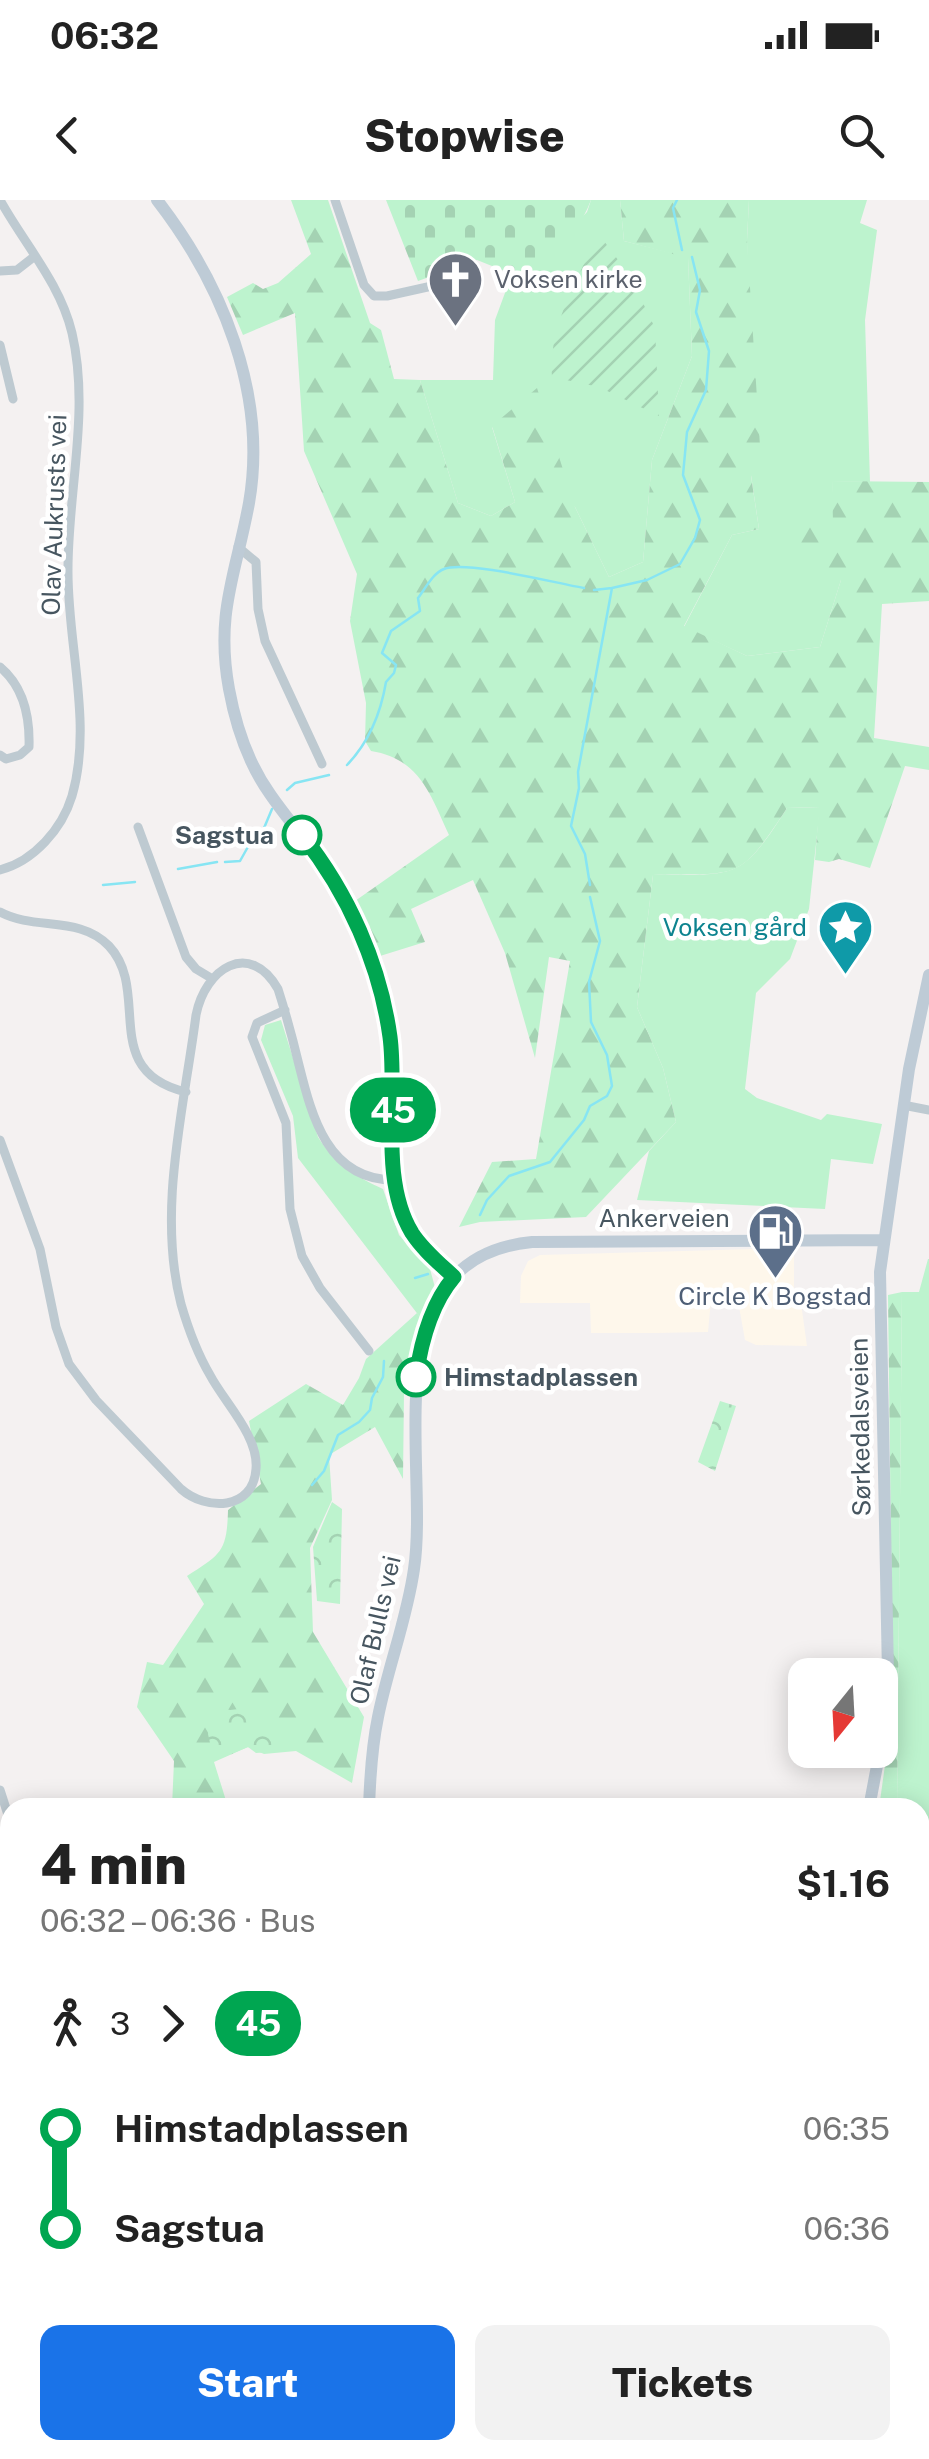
<!DOCTYPE html>
<meta charset="utf-8">
<style>
:root{--surface:#fff;--page:#f2f2f2;--text:#222;--muted:#767676;--accent:#1a73e8}
body{margin:0;font-family:"Public Sans",sans-serif;background:var(--page);color:var(--text);height:100vh;display:flex;flex-direction:column;font-size:38px;white-space:nowrap}
*{box-sizing:border-box;margin:0}
p{font-size:32px;color:var(--muted)}
.icon{flex:none;width:55px;height:55px;fill:none;stroke:currentColor;stroke-width:2;stroke-linecap:round;stroke-linejoin:round}
.map{position:relative;flex:1;overflow:hidden}
.sheet{position:absolute;left:0px;top:1598px;width:930px;height:662px;display:flex;flex-direction:column;background:var(--surface);border-radius:30px 30px 0 0;box-shadow:0 5px 25px #0003}
.sheet>*{flex:none}
.badge{padding:0 20px;border-radius:32px;font-size:35px;line-height:65px}
.needle{width:65px;rotate:198deg}
.tools{position:absolute;left:788px;top:1458px;display:grid;gap:20px}
.tools a{display:grid;place-items:center;width:110px;height:110px;border-radius:20px;background:var(--surface);box-shadow:0 5px 25px #0003;font-size:50px}
.map>.badge{position:absolute;translate:-50% -50%;box-shadow:0 0 0 5px #fff}
.legs{display:flex;align-items:center;gap:15px;height:110px;padding:0 40px;font-size:32px}
.legs p{margin-inline-start:auto}
.head{display:flex;align-items:center;justify-content:space-between;height:170px;padding:0 40px}
h1{font-size:55px;font-weight:800;line-height:75px}
.primary-button{display:flex;gap:20px;margin-top:auto;padding:20px 40px}
.primary-button a{flex:1;height:115px;border-radius:20px;background:var(--accent);color:#fff;font-size:40px;font-weight:800;line-height:115px;text-align:center}
.primary-button a+a{background:var(--page);color:var(--text)}
ul{padding:0 40px;list-style:none}
li{display:flex;align-items:center;gap:35px;height:100px;font-size:38px}
li i{display:grid;place-items:center;width:15px;height:100%;margin:0 12px;background:currentColor}
li i::after{content:'';width:25px;height:25px;margin:-12px;border:8px solid;border-radius:50%;background:var(--surface)}
li p{margin-inline-start:auto}
li:first-child i{background:linear-gradient(#0000 50%,currentColor 0)}
li:last-child i{background:linear-gradient(currentColor 50%,#0000 0)}
.status{display:flex;justify-content:space-between;align-items:center;height:70px;padding:0 50px;background:var(--surface);direction:ltr}
.status svg{height:28px;fill:currentColor}
header{display:flex;justify-content:space-between;align-items:center;height:130px;padding:0 40px;background:var(--surface);font-size:45px;font-weight:800}
.map>svg:first-child{display:block}
.commercial{fill:#fef7eb}
.grass{fill:#bdf3ce}
.forest{fill:url(#forest-firs)}
.cemetery{fill:url(#cemetery-stones)}
.park{fill:url(#park-crowns)}
.garden{fill:url(#garden-furrows)}
.water{fill:#87e5f3}
.lines{fill:none;stroke-linecap:round;stroke-linejoin:round}
.stream{stroke:#87e5f3;stroke-width:2.5}
.street{stroke:#becad1;stroke-width:9}
.secondary{stroke:#becbd6;stroke-width:12}
.line-1-casing{stroke:#fff;stroke-width:22}
.line-1{stroke:#00a651;stroke-width:15}
.stop-1-dot{fill:#fff;stroke:#00a651;stroke-width:5}
.labels{text-anchor:middle;stroke-width:9;stroke-linejoin:round;paint-order:stroke}
.worship-label{font-size:25px;fill:#5b616d;stroke:#fff;text-anchor:start}
.street-label{font-size:25px;fill:#475660;stroke:#fff}
.stop-label{font-size:25px;font-weight:bold;fill:#475660;stroke:#fff;text-anchor:end}
.culture-label{font-size:25px;fill:#0d838f;stroke:#fff;text-anchor:end}
.service-label{font-size:25px;fill:#4e5e75;stroke:#fff}
</style>
<div class="status"><b>06:32</b><svg viewBox="0 0 49 12"><path d="M0 12V9h3v3zM5 12V6h3v6zM10 12V3h3v9zM15 12V0h3v12zM26 1h20v11H26zM47 4h2v5h-2z"/></svg></div>
<header><svg class="icon" aria-label="back" viewBox="0 0 24 24"><path d="M15 5l-7 7 7 7"/></svg>Stopwise<svg class="icon" aria-label="search" viewBox="0 0 24 24"><circle cx="10" cy="10" r="6"/><path d="M15 15l6 6"/></svg></header>
<div class="map">
<svg width="929" height="2259" viewBox="0 0 929 2259">
<defs>
<pattern id="forest-firs" width="22" height="20" patternUnits="userSpaceOnUse" patternTransform="scale(2.5)"><rect width="22" height="20" fill="#bdf3ce"/><path d="M5 1l3.5 6h-7zM16 11l3.5 6h-7z" fill="#a4d2b3"/></pattern>
<pattern id="cemetery-stones" width="16" height="16" patternUnits="userSpaceOnUse" patternTransform="scale(2.5)"><rect width="16" height="16" fill="#bdf3ce"/><path d="M2 7V4a2 2 0 0 1 4 0v3zM10 15v-3a2 2 0 0 1 4 0v3z" fill="#a4d2b3"/></pattern>
<pattern id="park-crowns" width="20" height="18" patternUnits="userSpaceOnUse" patternTransform="scale(2.5)"><rect width="20" height="18" fill="#bdf3ce"/><path d="M2 6a3 3 0 1 1 6 0M12 15a3 3 0 1 1 6 0" fill="none" stroke="#a4d2b3"/></pattern>
<pattern id="garden-furrows" width="10" height="10" patternUnits="userSpaceOnUse" patternTransform="scale(2.5)"><rect width="10" height="10" fill="#bdf3ce"/><path d="M-1 1l2-2M0 10L10 0M9 11l2-2" fill="none" stroke="#a4d2b3"/></pattern>
</defs>
<rect width="100%" height="100%" fill="#f4f1f1"/>
<path class="commercial" d="M794 1048V1093L800 1096 807 1146 756 1145 745 1140 738 1101 711 1100 708 1132 656 1133H591L590 1103H520L521 1076 528 1061 540 1055Z"/>
<path class="grass" d="M591 0H620L624 41 688 57 692 156 652 260 643 362 609 377 575 307 492 227 515 302 491 316 458 303 420 180H493L495 120 509 82 524 79 587 12Z
M749 0H867L860 23 877 30 865 120 870 282 832 281 841 380 820 447 747 456 684 427 732 335 759 329 751 275 747 40Z
M820 607 809 709 790 759 756 793 745 889 757 898 821 920 827 914 882 924 873 964 831 959 825 1009 637 1000 649 951 676 922 663 868 637 807 653 675C737 674 740 682 787 608Z
M281 820 318 937C335 964 355 976 383 989L399 1035 430 1069 436 1091 426 1125 298 958 293 916 261 840 265 825Z
M928 1059H929V1788L922 1780 920 1770V1608H897L902 1092H919Z"/>
<path class="forest" d="M291 0H328L370 123 381 130 394 179 420 180 458 303 491 316 515 302 492 226 537 188 575 307 609 377 643 362 652 260 692 156 688 58 624 41 620 0H749L747 40 761 262 751 276 759 329 732 335 684 426 747 456 820 447 841 380 791 347 805 318 833 322 832 281 929 282V401L882 404 874 538 929 547V570L905 566 870 668 839 659 829 662 815 660 819 607 787 608C737 685 739 672 653 675L637 807 663 868 676 922 586 1017 480 1022 459 1027 492 962 536 959 570 761 549 757 535 858 505 753 473 680 411 709 425 742 380 756 355 701 449 635C430 594 420 559 371 551L365 541 366 503 350 421 357 374 304 251 295 113 243 135 227 97 253 83 263 89 278 83 311 54Z
M902 1092 897 1607 879 1608 893 1508 888 1095Z
M417 1113 426 1125 410 1163 404 1193 403 1279 375 1227 329 1255 332 1300 310 1348 313 1432 364 1517 352 1583 296 1551 264 1554 248 1547 214 1562 228 1607H172L174 1561 137 1507 147 1462 163 1465 204 1404 187 1376C221 1354 227 1352 228 1310L261 1284 249 1221 306 1184 343 1205 359 1178 366 1159Z
M920 1770 922 1780 929 1788V1949H920Z
M0 2118 4 2199 10 2205V2250H27L56 2259H0Z"/>
<path class="cemetery" d="M386 0H591C578 35 551 56 524 79L477 60 418 81Z"/>
<path class="park" d="M720 1201 736 1206 715 1271 698 1262Z
M332 1302 342 1309 340 1404 317 1401 313 1347Z
M257 1507 274 1543 271 1552 256 1553 248 1547 214 1561 208 1534 214 1512 221 1508 230 1510Z
M682 2250H812V2259H677Z"/>
<path class="garden" d="M598 33 630 76 655 128 659 216 599 187 552 177C548 125 578 81 598 33Z"/>
<path class="water" d="M920 1949H929V2259H841L840 2250H920Z"/>
<g class="lines">
<path class="stream" d="M677 0 673 8 682 50
M594 390 612 388
M347 565C369 542 381 512 386 482L394 473 396 465 382 453 391 431 420 411 418 398C425 389 433 373 444 369 466 360 555 383 584 388
M287 590 295 583 329 575
M225 662 240 661 249 645 259 640 272 609
M178 669 217 662
M103 685 135 682
M590 685 585 654 571 626 579 588 578 572 612 388 647 380 680 364 695 338 700 320 683 275 687 232 706 190 709 151 696 112 700 90 692 57
M480 1015 487 1000 509 976 550 962 584 920 590 906 607 896 612 886 607 855 591 822 589 782 600 741 590 697
M415 1078 428 1074
M312 1285 324 1271 338 1235 359 1222 370 1210 372 1198 383 1177 384 1161
M828 2259 840 2253"/>
<path class="street" d="M335 0 364 85 374 96H387L468 78
M0 71 17 70 35 56
M0 145 13 199
M238 347 256 362 258 409 265 441 322 564
M0 467C24 487 30 516 29 547L20 555 6 559 0 555
M138 627 186 757 196 769 211 778
M0 670C34 661 62 629 72 596 93 524 67 443 68 369 68 291 90 210 72 133 60 83 25 45 0 0
M0 712C35 731 79 715 109 746 152 792 98 871 186 892
M285 810 257 823 252 837 286 923 290 1009 302 1056 320 1088 369 1151
M903 905 929 910
M0 940 40 1049 56 1127 69 1164 96 1200 181 1289C206 1311 253 1311 256 1269 259 1236 224 1202 210 1175 197 1153 188 1128 181 1104 157 1010 184 909 196 815 205 769 249 739 278 789 286 814 293 840 299 865 312 917 328 980 394 980
M0 1590 10 1621
M0 1848 10 1846
M6 1869 4 1885 10 1927
M0 2060 10 2079
M10 2112 5 2124 10 2150
M88 2259V2250"/>
<path class="secondary" d="M157 0C222 84 268 194 249 303 236 374 215 413 229 489 236 527 248 563 270 594 292 626 318 653 337 686 367 738 388 799 392 858 395 899 393 939 394 980 400 1023 423 1048 454 1077
M880 1548 888 1474 880 1072 909 869 929 775
M369 1608C370 1577 372 1546 378 1517 388 1467 407 1419 414 1369 430 1263 369 1058 532 1042L884 1040
M869 1608 880 1550
M186 2259 187 2250
M667 2259 671 2250"/>
</g>
<g class="lines">
<defs>
<path id="line-1" d="M302 635C348 693 380 764 390 837 398 898 379 979 412 1033 423 1050 439 1063 454 1077 431 1104 421 1142 416 1177"/>
</defs>
<use href="#line-1" class="line-1-casing"/>
<use href="#line-1" class="line-1"/>
</g>
<defs>
<symbol id="church-pin" viewBox="-11 -11 22 30"><path d="M0 17L-7.5 6A9.5 9.5 0 1 1 7.5 6Z" fill="#6b7280" stroke="#fff"/><path d="M-1.2-6h2.4v3.5h3.3v2.4h-3.3V6h-2.4V-.1h-3.3v-2.4h3.3Z" fill="#fff"/></symbol>
<symbol id="sight-pin" viewBox="-11 -11 22 30"><path d="M0 17L-7.5 6A9.5 9.5 0 1 1 7.5 6Z" fill="#0f9aa8" stroke="#fff"/><path d="M0-6L1.8-2.2L6-1.7L2.9 1.2L3.7 5.4L0 3.3L-3.7 5.4L-2.9 1.2L-6-1.7L-1.8-2.2Z" fill="#fff"/></symbol>
<symbol id="fuel-pin" viewBox="-11 -11 22 30"><path d="M0 17L-7.5 6A9.5 9.5 0 1 1 7.5 6Z" fill="#5c6f8a" stroke="#fff"/><path d="M-5.5-6h7V0h2V4h1.3V-2.5L3-4.5l.8-.8L6-3V5H2.5V1h-1V6h-7ZM-4.2-4.7v3.2H.2V-4.7Z" fill="#fff"/></symbol>
</defs>
<g fill-rule="evenodd">
<use href="#church-pin" x="424" y="48" width="63" height="86"/>
<use href="#sight-pin" x="814" y="696" width="63" height="86"/>
<use href="#fuel-pin" x="744" y="1000" width="63" height="86"/>
</g>
<g class="stop-1-dot">
<circle cx="302" cy="635" r="18"/>
<circle cx="416" cy="1177" r="18"/>
</g>
<g class="labels">
<g class="worship-label">
<text x="494" y="88">Voksen kirke</text>
</g>
<g class="street-label">
<text transform="translate(54 315) rotate(-88)" y="9">Olav Aukrusts vei</text>
<text x="664" y="1027">Ankerveien</text>
<text transform="translate(860 1227) rotate(-91)" y="9">Sørkedalsveien</text>
<text transform="translate(375 1430) rotate(-77)" y="9">Olaf Bulls vei</text>
</g>
<g class="stop-label">
<text x="274" y="644">Sagstua</text>
<text x="444" y="1186" text-anchor="start">Himstadplassen</text>
</g>
<g class="culture-label">
<text x="807" y="736">Voksen gård</text>
</g>
<g class="service-label">
<text x="775" y="1105">Circle K Bogstad</text>
</g>
</g>
</svg>
<div class="tools">
<a><svg class="needle" viewBox="-14 -14 28 28"><path d="M0-13l5 13h-10z" fill="#e53935"/><path d="M0 13l5-13h-10z" fill="#767676"/></svg></a>
</div>
<b class="badge" style="left:393px;top:910px;background:#00a651;color:#fff">45</b>
<section class="sheet">
<div class="head"><div><h1>4 min</h1><p>06:32 – 06:36 · Bus</p></div><b>$1.16</b></div>
<div class="legs"><svg class="icon" aria-label="walk" viewBox="0 0 24 24"><circle cx="13" cy="4" r="2"/><path d="M13 8l-2 6 4 7M11 14l-3 7M7 12l3-4h3l4 4"/></svg>3<svg class="icon" aria-label="forward" viewBox="0 0 24 24"><path d="M9 5l7 7-7 7"/></svg><b class="badge" style="background:#00a651;color:#fff">45</b></div>
<ul>
<li><i style="color:#00a651"></i><b>Himstadplassen</b><p>06:35</p></li>
<li><i style="color:#00a651"></i><b>Sagstua</b><p>06:36</p></li>
</ul>
<div class="primary-button"><a>Start</a><a>Tickets</a></div>
</section>
</div>
